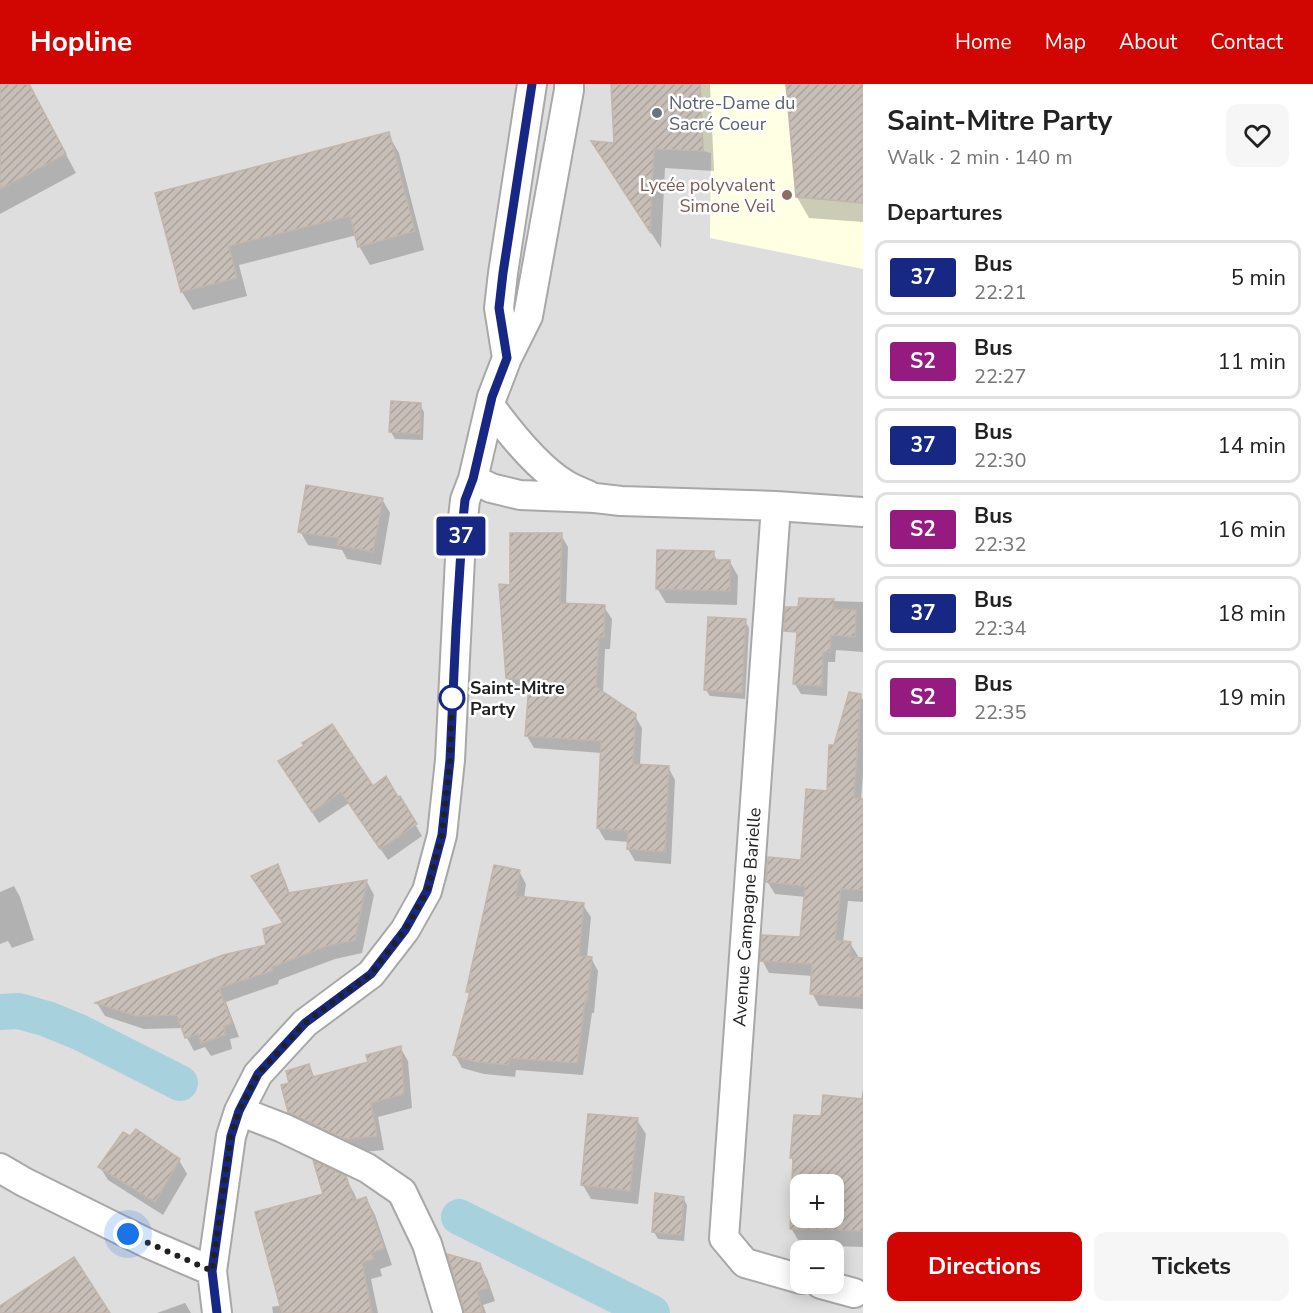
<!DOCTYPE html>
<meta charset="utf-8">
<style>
:root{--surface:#fff;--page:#f6f6f6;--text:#222;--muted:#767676;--line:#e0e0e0;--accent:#d10501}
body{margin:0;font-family:"Nunito Sans",sans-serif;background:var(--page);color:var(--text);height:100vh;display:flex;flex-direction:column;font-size:22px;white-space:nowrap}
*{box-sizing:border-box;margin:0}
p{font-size:20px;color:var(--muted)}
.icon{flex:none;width:33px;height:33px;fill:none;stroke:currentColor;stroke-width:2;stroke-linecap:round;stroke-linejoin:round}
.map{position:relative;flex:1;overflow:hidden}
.details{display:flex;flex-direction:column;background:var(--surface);width:450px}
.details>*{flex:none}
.badge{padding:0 12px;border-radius:4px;font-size:21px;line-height:39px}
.tools{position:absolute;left:790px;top:1090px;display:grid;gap:12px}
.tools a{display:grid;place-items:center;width:54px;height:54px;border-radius:12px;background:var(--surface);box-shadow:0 3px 15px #0003;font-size:30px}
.you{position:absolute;width:30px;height:30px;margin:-15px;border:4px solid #fff;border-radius:50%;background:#1a73e8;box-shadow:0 0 0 9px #1a73e833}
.map>.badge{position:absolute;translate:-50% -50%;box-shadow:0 0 0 3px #fff}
h2{padding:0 24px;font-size:22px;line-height:54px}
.round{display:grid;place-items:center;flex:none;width:63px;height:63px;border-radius:12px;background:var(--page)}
.summary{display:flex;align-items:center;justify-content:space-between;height:102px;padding:0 24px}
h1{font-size:28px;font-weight:700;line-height:45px}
.primary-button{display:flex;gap:12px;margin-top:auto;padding:12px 24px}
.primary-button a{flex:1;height:69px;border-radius:12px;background:var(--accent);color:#fff;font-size:24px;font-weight:700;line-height:69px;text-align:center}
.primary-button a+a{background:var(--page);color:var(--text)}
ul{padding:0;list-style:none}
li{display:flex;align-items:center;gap:18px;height:75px;margin:0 12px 9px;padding:0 12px;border:3px solid var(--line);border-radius:12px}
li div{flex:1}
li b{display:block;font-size:22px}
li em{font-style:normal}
li .badge{min-width:66px;font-weight:700;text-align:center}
header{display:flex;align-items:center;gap:36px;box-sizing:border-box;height:84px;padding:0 30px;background:var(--accent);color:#fff}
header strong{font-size:28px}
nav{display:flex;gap:33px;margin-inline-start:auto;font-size:21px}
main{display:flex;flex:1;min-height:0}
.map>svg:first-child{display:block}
.residential{fill:#dfdede;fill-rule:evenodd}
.education{fill:#feffe3}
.shadow{fill:#0003;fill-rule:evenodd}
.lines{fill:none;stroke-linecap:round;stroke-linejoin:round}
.canal{stroke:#a8d1de;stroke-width:36}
.building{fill:url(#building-hatch);stroke:#c3b5aa;stroke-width:1.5;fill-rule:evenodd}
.street-casing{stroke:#a8a8a8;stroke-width:32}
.street{stroke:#fff;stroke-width:28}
.line-casing{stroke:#fff;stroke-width:14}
.line{stroke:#162883;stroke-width:9}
.walk{stroke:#212121;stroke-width:6;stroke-dasharray:0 10.8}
.worship-dot{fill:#6b7280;stroke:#fff;stroke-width:2}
.education-dot{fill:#8d6e63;stroke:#fff;stroke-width:2}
.stop-dot{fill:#fff;stroke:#162883;stroke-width:3}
.labels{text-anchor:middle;stroke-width:5;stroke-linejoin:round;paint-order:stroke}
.worship-label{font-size:18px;fill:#5b616d;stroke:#fff;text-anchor:start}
.education-label{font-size:18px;fill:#785e54;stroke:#fff;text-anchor:end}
.stop-label{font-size:18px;font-weight:bold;fill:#212121;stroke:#fff;text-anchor:start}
.street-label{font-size:18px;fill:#212121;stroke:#fff}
</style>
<header>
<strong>Hopline</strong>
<nav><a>Home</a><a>Map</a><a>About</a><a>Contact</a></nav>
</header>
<main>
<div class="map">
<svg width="863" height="1229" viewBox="0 0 863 1229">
<defs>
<pattern id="building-hatch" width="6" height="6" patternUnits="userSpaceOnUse" patternTransform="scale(1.5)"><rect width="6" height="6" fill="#c6beb7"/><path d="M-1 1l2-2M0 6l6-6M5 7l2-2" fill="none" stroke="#aaa39d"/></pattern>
</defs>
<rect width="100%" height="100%" fill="#f1eee7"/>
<path class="residential" d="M0 0H863V1229H0ZM801 1101H834V1134H801ZM801 1167H834V1200H801Z"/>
<path class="education" d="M700 0H863V185L710 154 711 69 703 67Z"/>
<path class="shadow" d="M0 0H28L76 89 0 130Z
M613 0H710L714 87 665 84 661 164 604 77 615 60Z
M788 0H863V138L809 134 797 113Z
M388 50 399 69 424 166 370 181 359 162 357 151 239 181 247 212 193 226 182 208 157 110Z
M420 321 424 328 423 356 395 355 391 348Z
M382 415 390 429 381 481 347 475 342 466 308 461 300 447Z
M561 451 568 463 566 521 604 523 612 535 610 565H605L603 609 635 632 642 644 640 682 668 683 675 696 671 780 635 777 628 765 629 758 605 756 598 744 602 669 534 664 527 652 530 610 528 607 515 606 508 594 511 502Z
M713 469 718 478H730L738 492 737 521 666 519 657 504Z
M800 516 863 518V568L836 566 835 578H828L827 612 801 610 795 600Z
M745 537 749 544 745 615 710 612 706 606Z
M860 612 863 616V690L861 716 863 717V818L848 817 843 858 850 859 858 872V875L863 876V925L819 922 812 909 813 892 769 889 762 876 802 855 806 813 775 810 767 797 803 777 828 709 835 663Z
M287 690 372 704 398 715 400 714 422 752 388 776 349 719 319 739Z
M277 782 285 796 290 810 367 798 374 811 362 869 335 875 279 896 278 900 226 918 239 953 230 955 232 965 211 972 205 963 194 967 187 954 183 944 144 945 105 932 97 919 268 862 284 841 261 806Z
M519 787 526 800 524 814 583 821 591 833 587 874H591L598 887 594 929H592L583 991 516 986 515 993 484 990 462 984 455 971 470 912 468 908Z
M14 802 20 813 34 856 12 864 8 857 0 860V808Z
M400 963 408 977 412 1024 378 1033 384 1066 354 1069 297 1042 289 1028 291 1000 308 981 315 994 370 979Z
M863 1004V1163L801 1161 791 1144 794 1079 791 1073 823 1034 861 1017ZM801 1101H834V1134H801Z
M637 1036 646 1050 638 1120 591 1115 583 1101Z
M130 1054 179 1076 187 1090 163 1131 108 1096 100 1083Z
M345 1093 355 1111 357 1117 366 1114 375 1131 392 1181 380 1185 382 1192 371 1195 378 1229H273L272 1223 282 1221 325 1111Z
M683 1114 687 1121 684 1157 658 1155 654 1148Z
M479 1180 487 1194 495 1217 483 1221 486 1229H465Z
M185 1219 191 1229H157Z"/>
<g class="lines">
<path class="canal" d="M0 928 19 927 47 935 79 948 180 999
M459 1133 652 1229"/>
</g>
<path class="building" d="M0 0H29L66 70 0 105Z
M611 0H700L703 67 654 65 650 148 591 57 614 59Z
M786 0H863V119L796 113Z
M389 48 415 147 358 163 350 132 229 162 237 194 181 208 155 109Z
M391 317 421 319 420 350 389 348Z
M306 401 383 414 373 468 337 461 339 454 298 448Z
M510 449H562L560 519 605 521 604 553H599L596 603 636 630 633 680 669 682 665 768 627 765 628 747 597 744 601 657 525 652 529 600 523 601V596L506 594 499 500 510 501Z
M657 466 714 467V476H730V507L656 505Z
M799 514 834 515 833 525 856 526 855 553 831 551 830 568H823L822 602 793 600 797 548 784 547 785 523H798Z
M708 533 746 535 742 609 704 606Z
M849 608 861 610 854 714 863 715V806L841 805 835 856 851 858 850 873 863 874V913L810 910 812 880 760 877 762 851 800 853 805 802 766 798 768 773 801 776 806 705 827 707 829 661H834Z
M332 640 373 702 386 692 398 713 400 712 417 740 380 765 341 708 312 728 278 677 304 662 302 659Z
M278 780 288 809 367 796 355 856 327 862 272 883V887L219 904 232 939 224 942 225 951 201 959 198 950 185 954 177 931 136 932 95 919 223 871 266 861 263 845 283 839 251 792Z
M494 781 520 786 516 812 584 819 579 872 592 873 587 917H585L577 979 509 974 508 981 476 978 453 971 470 908H466Z
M401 962 404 1010 371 1019 377 1052 344 1055 288 1028 281 1001 289 999 286 987 309 980 313 993 368 978 366 971Z
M823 1011 863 1015V1147L790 1145 793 1074H790L794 1031 821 1032ZM801 1101H834V1134H801Z
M588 1030 638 1034 630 1107 581 1101Z
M136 1045 180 1075 155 1118 98 1083 123 1048 130 1052Z
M313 1076 346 1092 354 1117 366 1113 384 1164 371 1169 374 1175 362 1178 372 1229H282L255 1128 323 1110Z
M655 1109 684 1113 681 1151 652 1148Z
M447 1170 480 1179 488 1204 477 1207 483 1229H464V1224Z
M74 1173 110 1229H0V1222Z"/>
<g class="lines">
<defs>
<path id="street" d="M507 274 499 224 503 189 532 0
M491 323C510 349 538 384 566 401 573 405 580 408 588 411
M473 395 491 404 520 411 595 414 621 417 776 422 863 428
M776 422 724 1154 745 1179 801 1195
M239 1027 283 1044 367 1084 402 1108 427 1160 448 1229
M0 1084 24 1098 149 1160 212 1187
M821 1200 854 1209
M217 1229 212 1187 231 1052 239 1027 258 990 305 939 371 890 405 846 427 807 442 751 450 676 461 454 465 416 473 395 492 313 507 274 528 232 569 6V0"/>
</defs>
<use href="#street" class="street-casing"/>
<use href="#street" class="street"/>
</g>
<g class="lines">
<defs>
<path id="line" d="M217 1229 212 1187 231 1052 239 1027 258 990 305 939 371 890 405 846 427 807 442 751 450 676 456 545 463 435 465 416 473 395 492 313 507 274 499 224 503 189 532 0"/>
</defs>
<use href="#line" class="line-casing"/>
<use href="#line" class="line"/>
<path class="walk" d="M128 1150 212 1187 231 1052 239 1027 258 990 305 939 371 890 405 846 427 807 442 751 450 676 452 614"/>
</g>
<circle class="worship-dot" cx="657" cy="29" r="6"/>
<circle class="education-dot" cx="787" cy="111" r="6"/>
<circle class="stop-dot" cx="452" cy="614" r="12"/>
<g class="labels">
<g class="worship-label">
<text x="669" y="25">Notre-Dame du<tspan x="669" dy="21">Sacré Coeur</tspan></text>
</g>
<g class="education-label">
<text x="775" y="107">Lycée polyvalent<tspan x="775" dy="21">Simone Veil</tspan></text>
</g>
<g class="stop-label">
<text x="470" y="610">Saint-Mitre<tspan x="470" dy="21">Party</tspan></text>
</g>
<g class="street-label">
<text transform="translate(747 833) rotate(-86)" y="6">Avenue Campagne Barielle</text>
</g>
</g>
</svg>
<div class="tools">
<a>+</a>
<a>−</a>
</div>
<div class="you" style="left:128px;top:1150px"></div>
<b class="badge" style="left:461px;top:452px;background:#162883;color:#fff">37</b>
</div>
<section class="details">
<div class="summary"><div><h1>Saint-Mitre Party</h1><p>Walk · 2 min · 140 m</p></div><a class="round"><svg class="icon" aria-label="heart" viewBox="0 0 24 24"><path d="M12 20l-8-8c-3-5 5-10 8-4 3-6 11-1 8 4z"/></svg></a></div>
<h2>Departures</h2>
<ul>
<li><span class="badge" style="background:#162883;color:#fff">37</span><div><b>Bus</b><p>22:21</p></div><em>5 min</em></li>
<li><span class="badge" style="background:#951b81;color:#fff">S2</span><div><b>Bus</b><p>22:27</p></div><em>11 min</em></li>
<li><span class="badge" style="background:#162883;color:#fff">37</span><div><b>Bus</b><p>22:30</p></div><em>14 min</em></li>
<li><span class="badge" style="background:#951b81;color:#fff">S2</span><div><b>Bus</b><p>22:32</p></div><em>16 min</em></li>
<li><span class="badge" style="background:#162883;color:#fff">37</span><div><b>Bus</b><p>22:34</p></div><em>18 min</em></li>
<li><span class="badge" style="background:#951b81;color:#fff">S2</span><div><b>Bus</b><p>22:35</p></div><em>19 min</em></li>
</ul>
<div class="primary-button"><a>Directions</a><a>Tickets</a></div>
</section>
</main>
